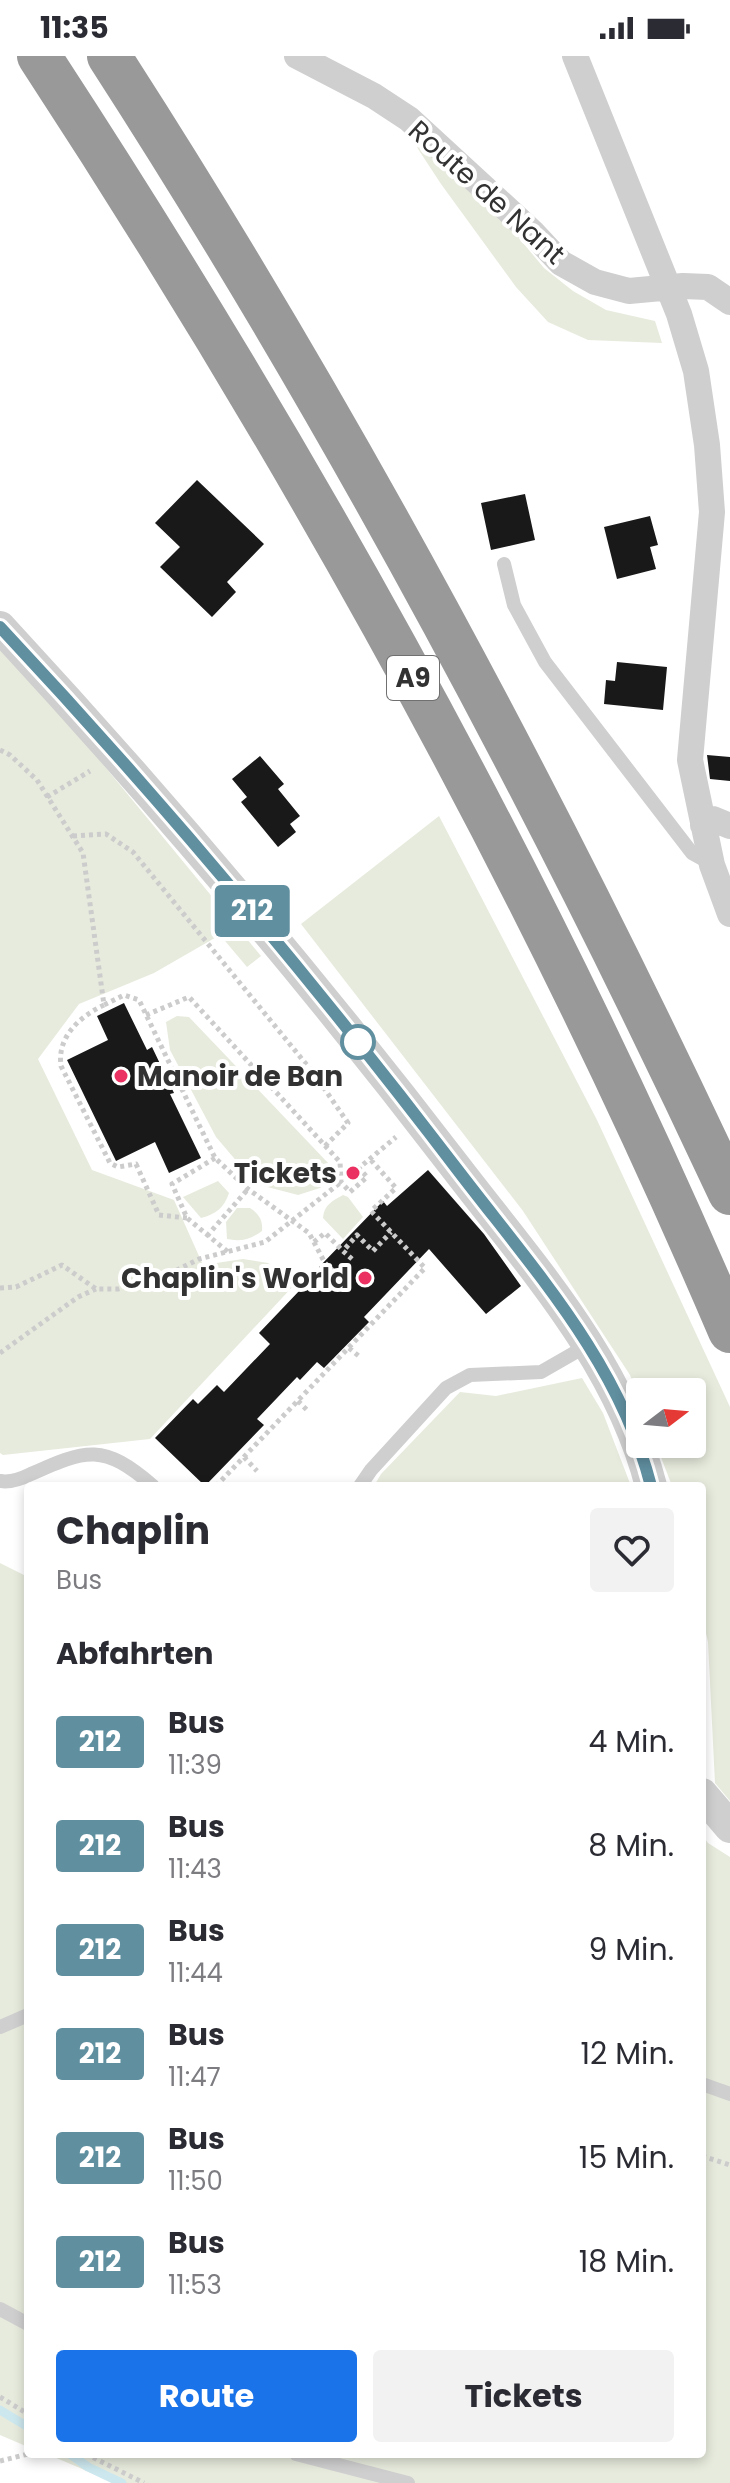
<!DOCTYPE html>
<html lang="de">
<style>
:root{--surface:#fff;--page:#f2f2f3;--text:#2b2b33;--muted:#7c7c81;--accent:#1a73e8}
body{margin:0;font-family:Poppins,sans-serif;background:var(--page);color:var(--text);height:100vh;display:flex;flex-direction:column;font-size:30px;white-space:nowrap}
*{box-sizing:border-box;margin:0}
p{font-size:26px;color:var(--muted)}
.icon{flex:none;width:44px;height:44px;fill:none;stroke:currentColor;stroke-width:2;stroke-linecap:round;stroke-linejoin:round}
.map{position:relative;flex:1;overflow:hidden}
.details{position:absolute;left:24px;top:1426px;width:682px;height:976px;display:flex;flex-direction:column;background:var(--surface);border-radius:8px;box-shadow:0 4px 12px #0003}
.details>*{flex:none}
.badge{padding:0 16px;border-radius:6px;font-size:28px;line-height:52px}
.needle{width:52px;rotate:74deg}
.buttons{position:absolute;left:626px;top:1322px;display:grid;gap:16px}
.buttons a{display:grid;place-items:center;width:80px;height:80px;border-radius:8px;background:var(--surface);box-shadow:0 4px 12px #0003;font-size:40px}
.map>.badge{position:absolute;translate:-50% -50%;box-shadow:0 0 0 4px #fff}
h2{padding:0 32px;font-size:30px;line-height:72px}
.round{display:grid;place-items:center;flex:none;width:84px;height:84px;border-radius:8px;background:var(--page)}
.head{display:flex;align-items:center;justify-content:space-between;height:136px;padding:0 32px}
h1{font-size:38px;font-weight:700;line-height:60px}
.cta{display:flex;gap:16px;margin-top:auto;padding:16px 32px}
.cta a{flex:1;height:92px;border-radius:8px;background:var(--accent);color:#fff;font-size:32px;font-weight:700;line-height:92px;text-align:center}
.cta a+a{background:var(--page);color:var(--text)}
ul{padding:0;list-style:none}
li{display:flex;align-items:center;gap:24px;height:104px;padding:0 32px}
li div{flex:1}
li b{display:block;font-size:30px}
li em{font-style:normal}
li .badge{min-width:88px;font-weight:700;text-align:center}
.status{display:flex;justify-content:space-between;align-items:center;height:56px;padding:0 40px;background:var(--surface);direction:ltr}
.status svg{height:22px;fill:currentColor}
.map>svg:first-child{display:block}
.green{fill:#e7ebdd}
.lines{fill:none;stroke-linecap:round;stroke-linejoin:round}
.stream{stroke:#cce7ee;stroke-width:9}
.building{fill:#191919}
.path{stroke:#ccc;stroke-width:5;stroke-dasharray:4 4;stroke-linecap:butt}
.service{stroke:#cfcfcf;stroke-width:14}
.minor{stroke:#cfcfcf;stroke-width:26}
.tertiary{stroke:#cfcfcf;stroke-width:32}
.motorway{stroke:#999;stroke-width:44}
.line-casing{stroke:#fff;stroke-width:18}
.line{stroke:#608fa0;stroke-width:12}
.stop-dot{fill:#fff;stroke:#608fa0;stroke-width:4}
.poi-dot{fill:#eb3161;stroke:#fff;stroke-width:3}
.labels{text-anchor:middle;stroke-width:8;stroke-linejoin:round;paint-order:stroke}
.shield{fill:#fff;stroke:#707070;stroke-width:2}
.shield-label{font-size:26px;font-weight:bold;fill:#323232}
.street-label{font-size:28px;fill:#323232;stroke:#fff}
.poi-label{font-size:28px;font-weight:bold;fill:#323232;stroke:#fff;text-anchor:end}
</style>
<div class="status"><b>11:35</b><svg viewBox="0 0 49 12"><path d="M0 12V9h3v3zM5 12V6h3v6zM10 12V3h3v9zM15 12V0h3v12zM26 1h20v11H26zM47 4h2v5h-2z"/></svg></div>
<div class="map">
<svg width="730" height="2427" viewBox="0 0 730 2427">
<rect width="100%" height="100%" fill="#fff"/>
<path class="green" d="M405 73 508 169 544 212 573 235 606 254 655 265 662 287 588 284 548 266 516 231 441 128Z
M0 593 31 621 261 900 247 911 220 879 154 917 79 948 38 1003 92 1114 174 1144 203 1209 243 1203 268 1207 296 1227 150 1383 3 1399 0 1397Z
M439 760 597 1064 730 1351V1745L715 1727 708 1586 702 1560V1430H672L656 1388H692V1336H640V1345L630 1319 523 1155 301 868Z
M177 960 189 961 329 1108 332 1120 320 1132 298 1139 256 1128 216 1081 170 994 166 966Z
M218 1125 229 1137C224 1152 216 1158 201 1162L183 1141Z
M343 1139 348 1141 363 1161 343 1183 323 1162C324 1149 332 1145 343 1139Z
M237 1152H250C259 1158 263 1164 262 1175 251 1183 241 1186 227 1183L226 1166Z
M582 1322 603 1357 631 1430H374L381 1418 460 1336 496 1340Z
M0 1507 28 1521V2391L0 2379Z
M702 1779 708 1787 730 1801V2427H115L47 2398H702Z"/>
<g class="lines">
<path class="stream" d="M0 2354 28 2371
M70 2398 88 2411 122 2427"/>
</g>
<path class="building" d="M197 424 264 488 227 526 236 536 212 561 160 511 180 491 155 467Z
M525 438 535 484 491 494 481 447Z
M650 460 658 489 650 491 656 513 617 523 604 471Z
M617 606 667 611 663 654 604 648 606 624 615 625Z
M707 699 730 701V725L710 723Z
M260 700 284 728 278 733 300 760 290 768 296 776 278 791 241 746 247 741 232 723Z
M124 947 147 994 152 991 174 1037 170 1038 201 1102 169 1117 155 1086 116 1105 67 1004 108 984 97 960Z
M428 1114 484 1178 521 1230 486 1258 429 1193 364 1261 369 1266 324 1312 317 1306 300 1324 297 1321 257 1363 264 1369 205 1430 155 1382 193 1343 198 1348 217 1329 224 1336 270 1288 259 1277 321 1212 319 1211 383 1145 387 1150Z"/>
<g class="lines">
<path class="path" d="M0 694 10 699 37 724 83 797 104 949 124 939 139 944 215 1102 248 1133 309 1177 325 1207 337 1219
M47 741 90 715
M73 780 106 778 133 796 315 1019 348 1067 324 1091
M104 949C79 961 57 981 61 1010L110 1107 118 1111 136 1108 159 1159 187 1162
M146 959 189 941 340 1106 341 1126 350 1136 367 1121 359 1112 396 1081
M215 1102 172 1128 187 1162 228 1196
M207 1180 248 1133
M314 1186 325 1177 343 1195
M352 1203 343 1195 357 1179 373 1195 391 1176
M0 1232 16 1231 62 1209 96 1233H118L165 1220 199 1203 265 1186 341 1126
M349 1292 360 1301
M0 1297 78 1241 96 1233
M298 1345 309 1356
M244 1401 257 1415
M216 1430 425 1212 371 1155 396 1132 370 1103
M702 2100 730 2109
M0 2341 28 2358
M86 2398 144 2427
M0 2405 28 2398"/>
<path class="service" d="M504 508 514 549 545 606 692 797 712 808
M0 1425C11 1427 21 1423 31 1418 87 1393 103 1387 153 1430
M360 1430 371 1414 446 1332 470 1319 541 1316 588 1289
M0 1971 28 1959
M702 2028 730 2038
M0 2253 28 2268
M296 2398 408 2427"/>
<path class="minor" d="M297 0 374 40 409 63 533 177 561 207 595 226 629 235 683 230 708 231 730 246
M575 0 679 258 696 315 707 389 712 456 690 704 712 809 730 858
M703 769 713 763 730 770"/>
<path class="tertiary" d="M0 571C161 745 313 925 457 1113 533 1212 619 1306 651 1430
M702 1738 730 1771"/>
<path class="motorway" d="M39 0C304 405 540 829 730 1275
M109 0C344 364 547 745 730 1137"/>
</g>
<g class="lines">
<defs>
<path id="line" d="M0 571C163 745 316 928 460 1117 535 1215 620 1308 651 1430"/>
</defs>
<use href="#line" class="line-casing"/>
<use href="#line" class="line"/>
</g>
<circle class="stop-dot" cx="358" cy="986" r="16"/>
<g class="poi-dot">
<circle cx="121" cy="1020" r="8"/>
<circle cx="353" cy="1117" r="8"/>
<circle cx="365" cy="1222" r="8"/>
</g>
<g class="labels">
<rect class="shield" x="387" y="600" width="52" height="44" rx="6"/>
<g class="shield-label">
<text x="413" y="631">A9</text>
</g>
<g class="street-label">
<text transform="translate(487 136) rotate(42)" y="10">Route de Nant</text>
</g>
<g class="poi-label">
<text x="137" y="1030" text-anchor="start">Manoir de Ban</text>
<text x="337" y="1127">Tickets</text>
<text x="349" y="1232">Chaplin's World</text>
</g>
</g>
</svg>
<div class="buttons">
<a><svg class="needle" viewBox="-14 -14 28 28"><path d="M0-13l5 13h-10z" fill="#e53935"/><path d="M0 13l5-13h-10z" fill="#7c7c81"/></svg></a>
</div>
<b class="badge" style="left:252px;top:855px;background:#608fa0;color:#fff">212</b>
<section class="details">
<div class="head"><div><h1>Chaplin</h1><p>Bus</p></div><a class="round"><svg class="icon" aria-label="heart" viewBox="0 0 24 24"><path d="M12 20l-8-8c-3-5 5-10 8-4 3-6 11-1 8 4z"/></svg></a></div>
<h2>Abfahrten</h2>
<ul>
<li><span class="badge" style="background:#608fa0;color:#fff">212</span><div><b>Bus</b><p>11:39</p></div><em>4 Min.</em></li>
<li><span class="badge" style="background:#608fa0;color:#fff">212</span><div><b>Bus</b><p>11:43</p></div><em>8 Min.</em></li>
<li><span class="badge" style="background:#608fa0;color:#fff">212</span><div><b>Bus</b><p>11:44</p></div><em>9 Min.</em></li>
<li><span class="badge" style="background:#608fa0;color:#fff">212</span><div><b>Bus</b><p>11:47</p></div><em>12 Min.</em></li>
<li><span class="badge" style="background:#608fa0;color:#fff">212</span><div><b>Bus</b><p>11:50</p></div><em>15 Min.</em></li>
<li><span class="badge" style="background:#608fa0;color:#fff">212</span><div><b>Bus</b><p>11:53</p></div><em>18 Min.</em></li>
</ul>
<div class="cta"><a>Route</a><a>Tickets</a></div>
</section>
</div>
